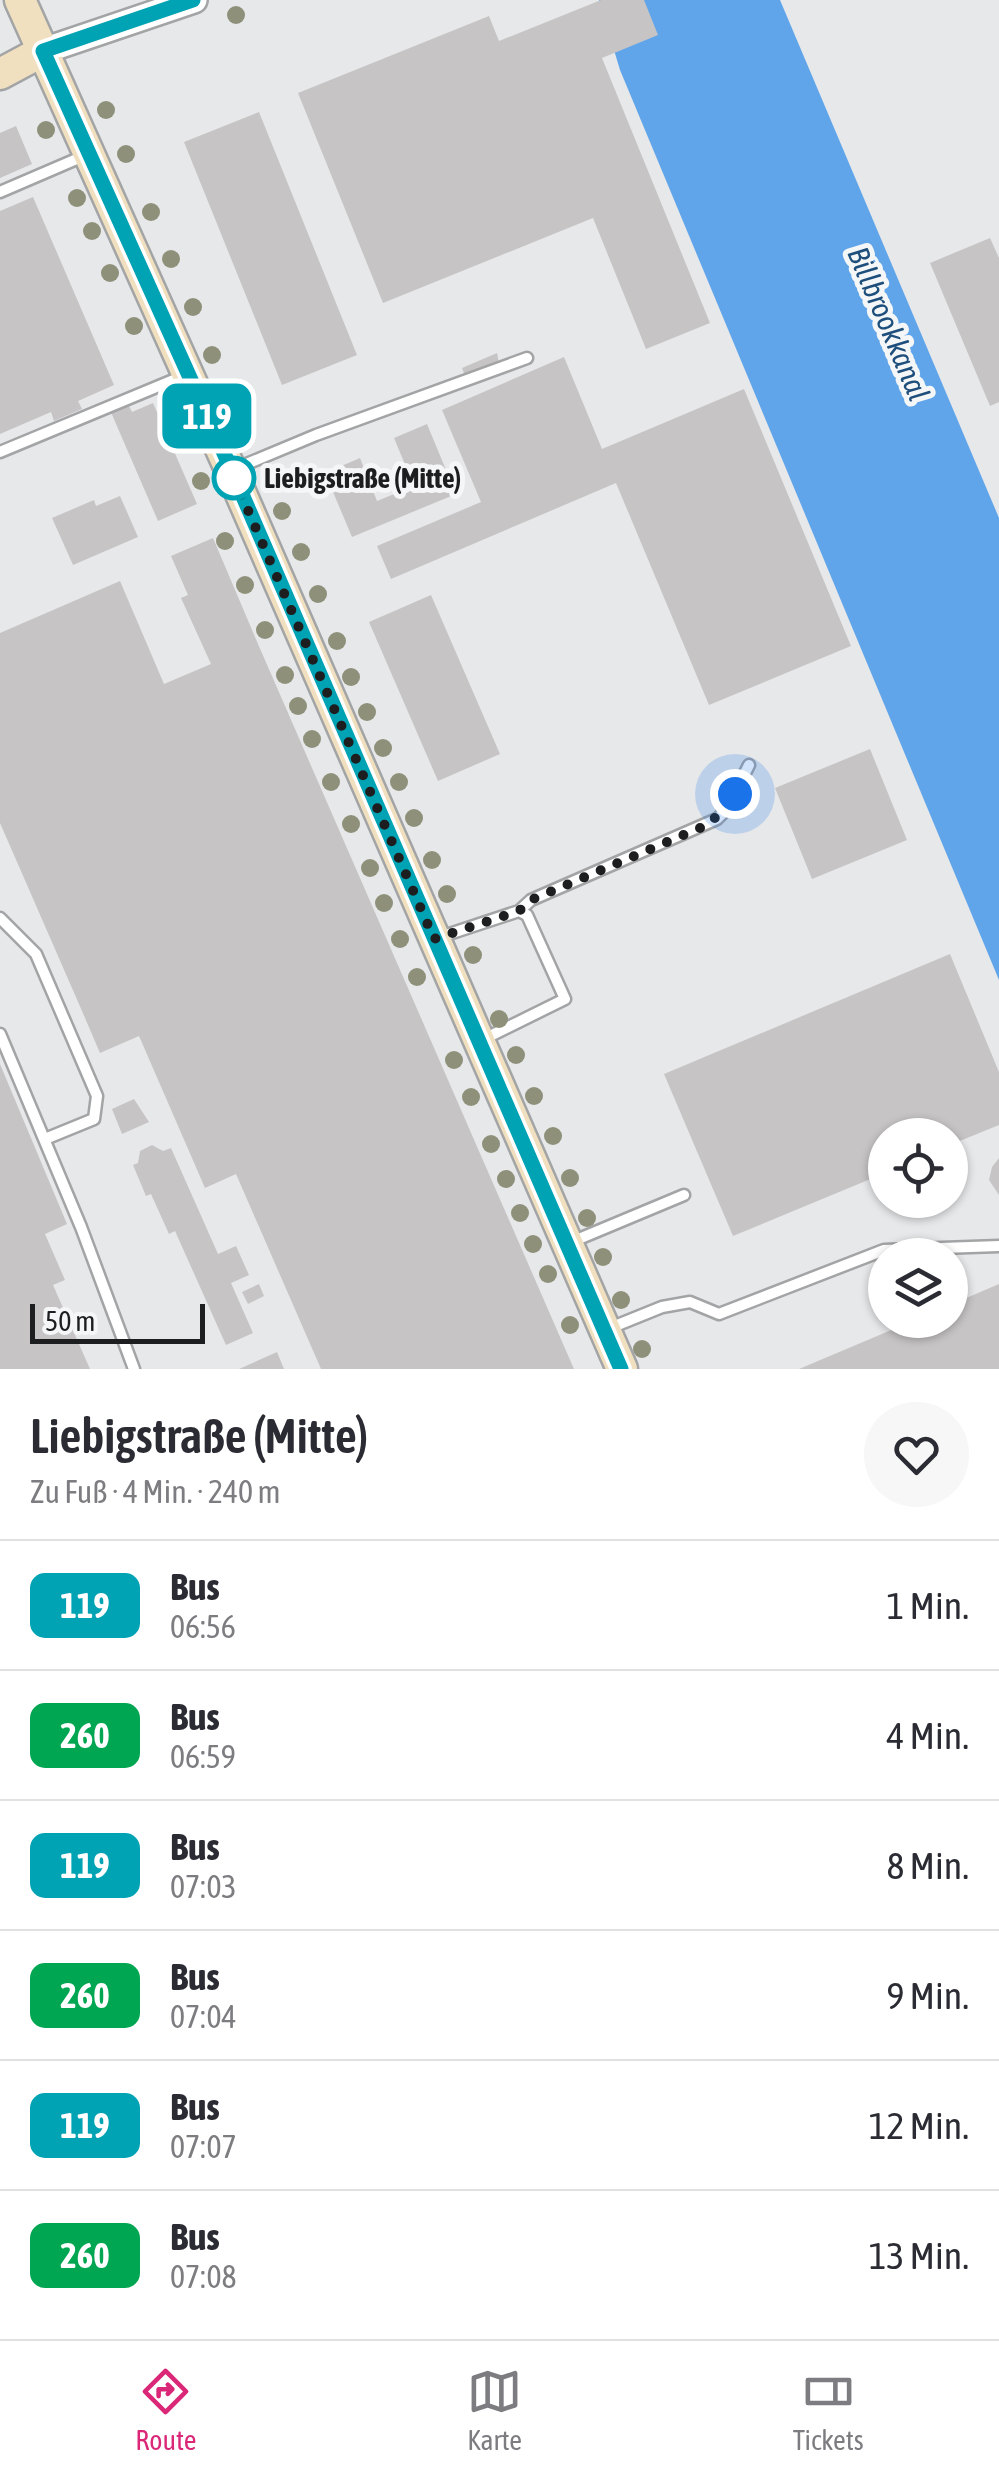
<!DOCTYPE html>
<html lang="de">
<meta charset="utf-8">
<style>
:root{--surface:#fff;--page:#f7f7f7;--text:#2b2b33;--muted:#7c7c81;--line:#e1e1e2;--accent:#db2777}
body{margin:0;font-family:"Asap Condensed",sans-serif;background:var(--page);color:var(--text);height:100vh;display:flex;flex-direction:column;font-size:38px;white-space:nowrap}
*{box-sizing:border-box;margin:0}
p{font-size:32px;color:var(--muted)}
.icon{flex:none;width:55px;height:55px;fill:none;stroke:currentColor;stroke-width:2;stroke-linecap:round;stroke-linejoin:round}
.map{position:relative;height:1369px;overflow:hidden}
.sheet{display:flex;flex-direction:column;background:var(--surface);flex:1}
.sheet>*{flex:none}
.badge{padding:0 20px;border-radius:15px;font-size:35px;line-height:65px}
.fabs{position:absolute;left:868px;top:1118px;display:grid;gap:20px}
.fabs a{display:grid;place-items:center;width:100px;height:100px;border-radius:50%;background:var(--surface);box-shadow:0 2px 8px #0004;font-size:50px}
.scale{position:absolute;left:30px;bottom:25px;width:175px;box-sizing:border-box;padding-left:10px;border:5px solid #1d1e1f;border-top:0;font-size:28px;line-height:35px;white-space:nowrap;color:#1d1e1f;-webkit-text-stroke:8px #f4f6f7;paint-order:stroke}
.you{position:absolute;width:50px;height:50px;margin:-25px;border:8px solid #fff;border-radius:50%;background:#1a73e8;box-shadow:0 0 0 15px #1a73e833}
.map>.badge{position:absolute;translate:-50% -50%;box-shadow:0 0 0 5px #fff}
.round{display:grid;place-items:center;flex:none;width:105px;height:105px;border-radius:52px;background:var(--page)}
.headline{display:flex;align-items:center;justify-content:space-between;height:170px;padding:0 30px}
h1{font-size:48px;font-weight:600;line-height:75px}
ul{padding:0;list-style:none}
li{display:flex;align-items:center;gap:30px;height:130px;padding:0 30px;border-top:2px solid var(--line)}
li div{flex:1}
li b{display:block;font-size:38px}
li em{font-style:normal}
li .badge{min-width:110px;font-weight:700;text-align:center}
.menu{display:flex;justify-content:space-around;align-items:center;height:140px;border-top:2px solid var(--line);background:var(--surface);font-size:28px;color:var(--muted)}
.menu a{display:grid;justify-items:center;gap:5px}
.menu .current{color:var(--accent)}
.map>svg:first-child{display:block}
.water{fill:#60a5e9}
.building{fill:#c7c4c5}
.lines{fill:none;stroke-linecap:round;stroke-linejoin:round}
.service-casing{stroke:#a3a4a5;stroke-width:15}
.tertiary-casing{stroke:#a3a4a5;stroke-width:30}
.secondary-casing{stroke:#a3a4a5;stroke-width:35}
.service{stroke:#fff;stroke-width:10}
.tertiary{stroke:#fff;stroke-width:25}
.secondary{stroke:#f0e0bf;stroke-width:30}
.tree{fill:#8e907a}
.line-casing{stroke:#fff;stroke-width:22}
.line{stroke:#00a3b4;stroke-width:15}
.walk{stroke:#1d1e1f;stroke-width:10;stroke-dasharray:0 18}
.stop-dot{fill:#fff;stroke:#00a3b4;stroke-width:5}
.labels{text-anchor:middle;stroke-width:10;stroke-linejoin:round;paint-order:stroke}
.stop-label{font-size:28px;font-weight:bold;fill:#1d1e1f;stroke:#f4f6f7;text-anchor:start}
.water-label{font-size:30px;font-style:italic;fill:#1e4e7b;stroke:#f4f6f7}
</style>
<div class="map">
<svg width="999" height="1369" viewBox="0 0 999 1369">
<rect width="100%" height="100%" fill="#e7e8ea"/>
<path class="water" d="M599 0H780L999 518V980L620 70Z"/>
<path class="building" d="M601 0H644L658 35 602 58 710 323 646 349 593 218 383 303 298 93 489 16 499 41Z
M259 112 357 355 282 385 184 142Z
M16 126 32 164 0 178V133Z
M33 197 114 385 78 401 82 409 54 421 51 412 0 434V211Z
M990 238 999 258V402L990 406 930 263Z
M497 353 499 363 465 376 462 368Z
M564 357 602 449 744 389 851 646 709 705 616 483 391 579 377 546 481 502 442 410Z
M127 402 132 412 153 403 197 504 158 521 110 410Z
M427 424 456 494 352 537 325 473 360 458 377 501 414 486 394 438Z
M120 496 138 537 73 565 52 518 94 500 96 506Z
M213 538 258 644 574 1369H321L236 1174 205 1188 139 1036 100 1053 82 1011 0 823V633L120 581 164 684 211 664 181 598 188 595 171 556Z
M431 595 500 754 438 781 369 622Z
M870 749 907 840 812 879 775 788Z
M950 954 999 1072V1125L950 1145V1135H885V1173L733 1236 664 1074Z
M0 1064 67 1224 45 1234 65 1280 53 1285 90 1369H0Z
M134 1099 149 1122 122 1134 112 1109Z
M152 1145 163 1151 171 1148 218 1254 236 1246 249 1275 231 1283 253 1333 226 1345 175 1231 169 1234 151 1194 146 1196 133 1165 138 1163 140 1151Z
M999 1158V1195L989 1180 992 1167Z
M259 1284 264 1296 248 1304 242 1292Z
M999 1284V1369H799L915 1320H950V1305Z
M277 1352 284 1369H239Z"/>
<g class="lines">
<defs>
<path id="service" d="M0 192 86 155
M0 452 183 376
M232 470 316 435 527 358
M519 911 531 900 717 819 727 809 749 765
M0 918 36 954 97 1096 94 1119 45 1139
M437 938 519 911 527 915 565 999 484 1039
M0 1034 81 1227 134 1369
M569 1243 684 1195
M610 1328 662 1307 690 1302 719 1314 884 1250 999 1246"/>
<path id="tertiary" d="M43 51 194 0"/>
<path id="secondary" d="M20 0 231 471 622 1369
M0 74 43 51"/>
</defs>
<use href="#service" class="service-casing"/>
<use href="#tertiary" class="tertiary-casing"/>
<use href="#secondary" class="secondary-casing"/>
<use href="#service" class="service"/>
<use href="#tertiary" class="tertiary"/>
<use href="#secondary" class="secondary"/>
</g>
<g class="tree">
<circle cx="236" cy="15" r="9"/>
<circle cx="106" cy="110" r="9"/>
<circle cx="46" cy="130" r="9"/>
<circle cx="126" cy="154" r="9"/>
<circle cx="77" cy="198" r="9"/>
<circle cx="151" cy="212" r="9"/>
<circle cx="92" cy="231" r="9"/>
<circle cx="171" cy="259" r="9"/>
<circle cx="110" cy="273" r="9"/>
<circle cx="193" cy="307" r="9"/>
<circle cx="134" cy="326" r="9"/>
<circle cx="212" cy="355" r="9"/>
<circle cx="234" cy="403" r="9"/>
<circle cx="181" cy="436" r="9"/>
<circle cx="201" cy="481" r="9"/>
<circle cx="282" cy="511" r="9"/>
<circle cx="225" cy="541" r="9"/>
<circle cx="301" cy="552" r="9"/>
<circle cx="245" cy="585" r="9"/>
<circle cx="318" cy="594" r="9"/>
<circle cx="265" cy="630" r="9"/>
<circle cx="337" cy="641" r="9"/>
<circle cx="285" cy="675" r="9"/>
<circle cx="351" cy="677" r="9"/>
<circle cx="298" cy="706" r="9"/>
<circle cx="367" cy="712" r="9"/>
<circle cx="312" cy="739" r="9"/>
<circle cx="383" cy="748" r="9"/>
<circle cx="331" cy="782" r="9"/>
<circle cx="399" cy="782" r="9"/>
<circle cx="414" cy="818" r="9"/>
<circle cx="351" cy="824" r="9"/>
<circle cx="432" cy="860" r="9"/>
<circle cx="370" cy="868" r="9"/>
<circle cx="447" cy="894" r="9"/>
<circle cx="384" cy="903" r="9"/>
<circle cx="400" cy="939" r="9"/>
<circle cx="473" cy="955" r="9"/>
<circle cx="417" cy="977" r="9"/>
<circle cx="499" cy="1019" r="9"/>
<circle cx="516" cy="1055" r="9"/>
<circle cx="454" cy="1060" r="9"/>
<circle cx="534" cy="1096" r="9"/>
<circle cx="471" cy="1097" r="9"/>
<circle cx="553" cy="1136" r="9"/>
<circle cx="491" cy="1144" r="9"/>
<circle cx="570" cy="1178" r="9"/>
<circle cx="506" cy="1179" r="9"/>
<circle cx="520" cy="1213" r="9"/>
<circle cx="587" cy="1218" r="9"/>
<circle cx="533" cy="1244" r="9"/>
<circle cx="603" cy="1257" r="9"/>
<circle cx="548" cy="1274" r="9"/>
<circle cx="621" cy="1300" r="9"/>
<circle cx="570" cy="1325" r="9"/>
<circle cx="642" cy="1349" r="9"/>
</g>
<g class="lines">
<defs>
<path id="line" d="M193 0 43 51 232 471 621 1369"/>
</defs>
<use href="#line" class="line-casing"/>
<use href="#line" class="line"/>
<path class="walk" d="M234 478 434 939 519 911 531 900 707 825 726 808 735 794"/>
</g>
<circle class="stop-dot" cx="234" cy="478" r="20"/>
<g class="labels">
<g class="stop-label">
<text x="264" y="488">Liebigstraße (Mitte)</text>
</g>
<g class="water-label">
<text transform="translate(888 324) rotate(67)" y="10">Billbrookkanal</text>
</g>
</g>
</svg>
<div class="fabs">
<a><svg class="icon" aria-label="locate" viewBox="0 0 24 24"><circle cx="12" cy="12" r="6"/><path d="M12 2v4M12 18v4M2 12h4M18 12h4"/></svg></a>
<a><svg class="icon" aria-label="layers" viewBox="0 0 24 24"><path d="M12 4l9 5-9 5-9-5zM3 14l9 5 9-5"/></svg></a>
</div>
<div class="scale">50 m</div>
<div class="you" style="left:735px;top:794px"></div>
<b class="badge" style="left:207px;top:416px;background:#00a3b4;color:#fff">119</b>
</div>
<section class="sheet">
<div class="headline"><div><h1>Liebigstraße (Mitte)</h1><p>Zu Fuß · 4 Min. · 240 m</p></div><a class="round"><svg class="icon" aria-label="heart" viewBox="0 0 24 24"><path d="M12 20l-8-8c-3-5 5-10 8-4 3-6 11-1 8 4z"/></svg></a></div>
<ul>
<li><span class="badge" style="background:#00a3b4;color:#fff">119</span><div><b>Bus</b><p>06:56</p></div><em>1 Min.</em></li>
<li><span class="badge" style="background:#00a651;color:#fff">260</span><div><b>Bus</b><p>06:59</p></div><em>4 Min.</em></li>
<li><span class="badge" style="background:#00a3b4;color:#fff">119</span><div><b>Bus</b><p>07:03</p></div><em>8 Min.</em></li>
<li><span class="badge" style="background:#00a651;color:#fff">260</span><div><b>Bus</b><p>07:04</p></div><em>9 Min.</em></li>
<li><span class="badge" style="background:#00a3b4;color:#fff">119</span><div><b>Bus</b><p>07:07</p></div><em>12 Min.</em></li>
<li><span class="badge" style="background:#00a651;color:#fff">260</span><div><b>Bus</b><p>07:08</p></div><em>13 Min.</em></li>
</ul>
</section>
<nav class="menu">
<a class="current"><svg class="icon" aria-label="directions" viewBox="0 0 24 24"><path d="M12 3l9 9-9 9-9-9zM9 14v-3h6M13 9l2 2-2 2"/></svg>Route</a>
<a><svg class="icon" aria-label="map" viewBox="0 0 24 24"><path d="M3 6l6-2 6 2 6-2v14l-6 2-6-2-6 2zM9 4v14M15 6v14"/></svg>Karte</a>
<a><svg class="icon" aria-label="tickets" viewBox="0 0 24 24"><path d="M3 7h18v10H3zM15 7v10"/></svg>Tickets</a>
</nav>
